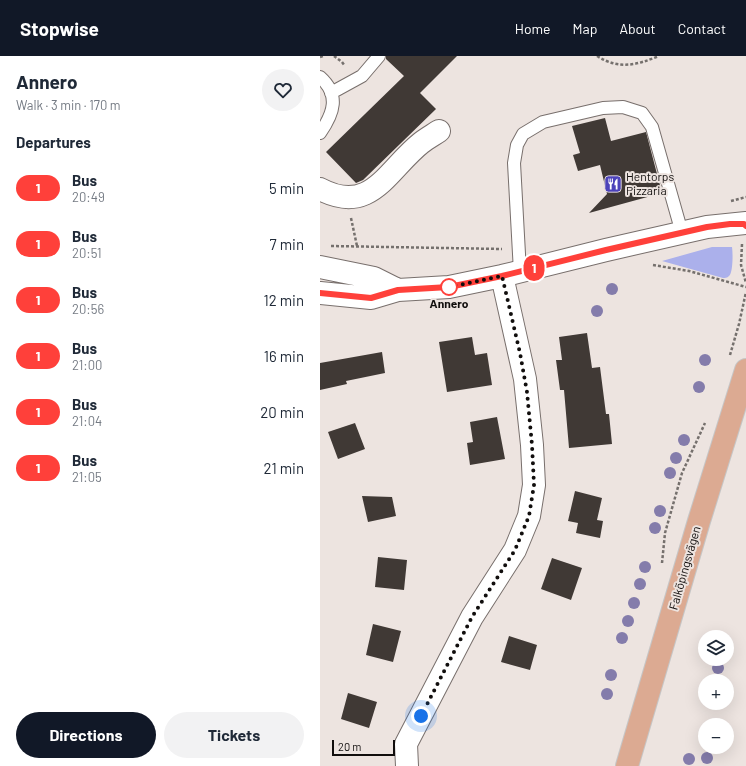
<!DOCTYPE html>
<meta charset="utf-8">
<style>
:root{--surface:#fff;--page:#f2f2f3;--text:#1f2937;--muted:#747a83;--accent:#111827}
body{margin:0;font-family:Barlow,sans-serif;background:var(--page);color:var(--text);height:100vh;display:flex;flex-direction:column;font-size:15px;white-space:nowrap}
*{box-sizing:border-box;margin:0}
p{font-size:13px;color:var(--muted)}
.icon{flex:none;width:22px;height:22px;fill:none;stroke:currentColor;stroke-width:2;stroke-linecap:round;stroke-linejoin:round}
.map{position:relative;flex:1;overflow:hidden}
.details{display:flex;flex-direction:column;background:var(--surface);width:320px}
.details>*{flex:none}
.badge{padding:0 8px;border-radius:13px;font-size:14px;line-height:26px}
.buttons{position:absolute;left:378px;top:574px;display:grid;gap:8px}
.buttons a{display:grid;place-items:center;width:36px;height:36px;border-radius:50%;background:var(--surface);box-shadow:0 4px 16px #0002;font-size:20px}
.scale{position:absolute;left:12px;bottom:10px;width:63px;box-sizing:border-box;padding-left:4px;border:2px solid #110e0d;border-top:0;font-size:11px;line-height:14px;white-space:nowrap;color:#110e0d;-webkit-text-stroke:3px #ede4e0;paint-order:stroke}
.you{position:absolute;width:20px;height:20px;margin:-10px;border:3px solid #fff;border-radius:50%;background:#1a73e8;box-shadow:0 0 0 6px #1a73e833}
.map>.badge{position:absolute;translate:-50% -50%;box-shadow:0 0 0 2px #fff}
h2{padding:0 16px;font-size:15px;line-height:36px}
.round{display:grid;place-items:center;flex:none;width:42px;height:42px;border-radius:21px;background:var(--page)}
.overview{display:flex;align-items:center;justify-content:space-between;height:68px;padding:0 16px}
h1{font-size:19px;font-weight:700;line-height:30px}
.button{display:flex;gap:8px;margin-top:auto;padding:8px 16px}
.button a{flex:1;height:46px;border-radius:24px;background:var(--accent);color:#fff;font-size:16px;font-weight:700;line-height:46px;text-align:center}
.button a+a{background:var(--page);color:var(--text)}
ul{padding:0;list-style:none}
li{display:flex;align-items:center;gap:12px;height:56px;padding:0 16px}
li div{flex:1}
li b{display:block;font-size:15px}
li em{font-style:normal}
li .badge{min-width:44px;font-weight:700;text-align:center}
header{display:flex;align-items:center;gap:24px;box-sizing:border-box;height:56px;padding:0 20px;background:var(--accent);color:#fff}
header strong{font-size:19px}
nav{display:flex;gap:22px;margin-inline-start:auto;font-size:14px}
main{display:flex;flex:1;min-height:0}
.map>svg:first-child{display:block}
.green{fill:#abb0eb}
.building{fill:#403935}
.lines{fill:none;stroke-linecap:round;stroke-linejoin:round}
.lane-casing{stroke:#786f6c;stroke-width:14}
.street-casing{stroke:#786f6c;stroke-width:24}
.primary-casing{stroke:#c6c5c5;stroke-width:24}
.path{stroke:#75706d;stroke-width:2.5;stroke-dasharray:3 2;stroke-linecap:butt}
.lane{stroke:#fff;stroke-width:12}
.street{stroke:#fff;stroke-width:22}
.primary{stroke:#dcaa92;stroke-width:22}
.tree{fill:#847cab}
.line-casing{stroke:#fff;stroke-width:9}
.line{stroke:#ff403a;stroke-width:6}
.walk{stroke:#110e0d;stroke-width:4;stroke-dasharray:0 7.2}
.stop-dot{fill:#fff;stroke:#ff403a;stroke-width:2}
.labels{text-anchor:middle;stroke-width:4;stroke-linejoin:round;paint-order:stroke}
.poi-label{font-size:12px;fill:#110e0d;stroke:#ede4e0;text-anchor:start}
.stop-label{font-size:12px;font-weight:bold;fill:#110e0d;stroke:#ede4e0}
.street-label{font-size:12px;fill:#110e0d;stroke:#ede4e0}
</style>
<header>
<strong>Stopwise</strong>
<nav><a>Home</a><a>Map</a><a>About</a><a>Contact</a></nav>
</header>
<main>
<section class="details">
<div class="overview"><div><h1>Annero</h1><p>Walk · 3 min · 170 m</p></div><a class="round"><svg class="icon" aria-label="heart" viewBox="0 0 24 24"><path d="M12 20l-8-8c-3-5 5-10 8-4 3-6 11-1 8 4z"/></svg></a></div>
<h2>Departures</h2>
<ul>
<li><span class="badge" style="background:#ff403a;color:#fff">1</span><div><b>Bus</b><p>20:49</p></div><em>5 min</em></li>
<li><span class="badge" style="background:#ff403a;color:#fff">1</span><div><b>Bus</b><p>20:51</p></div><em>7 min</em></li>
<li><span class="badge" style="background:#ff403a;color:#fff">1</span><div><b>Bus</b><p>20:56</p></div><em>12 min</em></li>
<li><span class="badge" style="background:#ff403a;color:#fff">1</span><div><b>Bus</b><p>21:00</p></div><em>16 min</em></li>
<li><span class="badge" style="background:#ff403a;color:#fff">1</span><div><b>Bus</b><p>21:04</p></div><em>20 min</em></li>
<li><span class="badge" style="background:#ff403a;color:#fff">1</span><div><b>Bus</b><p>21:05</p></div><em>21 min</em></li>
</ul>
<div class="button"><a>Directions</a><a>Tickets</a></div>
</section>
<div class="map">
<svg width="426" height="710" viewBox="0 0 426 710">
<rect width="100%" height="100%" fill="#ede4e0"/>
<path class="green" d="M392 191H412C413 197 413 217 409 220 407 222 405 222 403 222L342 205Z"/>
<path class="building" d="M66 0H137L100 37 116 53 43 124 36 127 6 96 84 20 66 3Z
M285 62 291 85 326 76 342 137 269 157 287 138 280 109 258 115 253 99 260 97 252 70Z
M267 277 272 312 280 311 286 358H289L292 388 249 392 244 334H240L236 304H242L239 281Z
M152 281 155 299 167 297 172 329 127 336 119 286Z
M62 296 65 317 26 325 27 328 0 334V307Z
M177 361 185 403 150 409 147 387 153 386 150 366Z
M35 367 45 393 18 403 8 376Z
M255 435 282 442 277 464 283 465 280 482 256 477 258 467 248 465Z
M42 440 72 441 76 460 48 466Z
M58 501 87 504 84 534 55 531Z
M232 502 262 512 251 544 221 533Z
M53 568 81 575 73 606 46 599Z
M189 580 217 589 210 614 181 606Z
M28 637 57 646 49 672 21 663Z"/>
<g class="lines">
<defs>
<path id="lane" d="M0 21C20 39 14 57 0 77
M11 37 42 20 59 0
M200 216 194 107 197 89 203 78 223 66 283 52 303 51 322 57 332 71 362 177"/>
<path id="street" d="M0 133C51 160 67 114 101 87 106 83 113 79 119 75
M0 211 54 222 78 234
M0 237 51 242 78 234 129 231 182 220 286 194 387 171 426 167
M87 710 86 688 152 561 195 494 209 460 214 429 212 389 205 323 182 220"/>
<path id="primary" d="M307 710 379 465 426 314"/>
</defs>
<use href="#lane" class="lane-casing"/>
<use href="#street" class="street-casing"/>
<use href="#primary" class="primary-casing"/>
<path class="path" d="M14 0 22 6 25 10
M277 0C299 14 317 9 339 0
M0 1 3 0
M411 145 426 141
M31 162 37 190
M422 188 421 209 426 227
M11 190 182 193
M333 209 369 215 426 231
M410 299 419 268 426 236
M342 507 345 477 362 417 385 367"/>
<use href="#lane" class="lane"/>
<use href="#street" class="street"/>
<use href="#primary" class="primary"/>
</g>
<g class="tree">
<circle cx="292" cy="233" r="6"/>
<circle cx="277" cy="255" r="6"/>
<circle cx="385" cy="304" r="6"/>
<circle cx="379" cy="331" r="6"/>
<circle cx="364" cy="384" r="6"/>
<circle cx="356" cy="402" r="6"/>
<circle cx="350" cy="417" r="6"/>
<circle cx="340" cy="455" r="6"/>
<circle cx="335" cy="472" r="6"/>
<circle cx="325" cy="511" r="6"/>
<circle cx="320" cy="528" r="6"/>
<circle cx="314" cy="547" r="6"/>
<circle cx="308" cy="565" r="6"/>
<circle cx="302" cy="582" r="6"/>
<circle cx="398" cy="612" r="6"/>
<circle cx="291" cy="619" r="6"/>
<circle cx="287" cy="638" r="6"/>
<circle cx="387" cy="702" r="6"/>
<circle cx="369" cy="703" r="6"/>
</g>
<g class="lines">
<defs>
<path id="line" d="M0 237 51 242 78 234 129 231 182 220 286 194 387 171 410 168H424L426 170"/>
</defs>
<use href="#line" class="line-casing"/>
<use href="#line" class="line"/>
<path class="walk" d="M101 660 152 561 195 494 209 460 214 429 212 389 207 336 200 297 182 220 129 231"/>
</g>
<defs>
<symbol id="restaurant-square" viewBox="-11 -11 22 22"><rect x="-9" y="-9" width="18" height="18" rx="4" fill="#4c43ba" stroke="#ede4e0"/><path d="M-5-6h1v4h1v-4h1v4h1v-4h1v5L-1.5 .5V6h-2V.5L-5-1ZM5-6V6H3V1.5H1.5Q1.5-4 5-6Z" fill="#fff"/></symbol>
</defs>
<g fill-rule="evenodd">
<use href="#restaurant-square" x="283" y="118" width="20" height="20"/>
</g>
<circle class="stop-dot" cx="129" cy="231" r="8"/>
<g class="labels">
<g class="poi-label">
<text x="306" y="125">Hentorps<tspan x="306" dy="14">Pizzaria</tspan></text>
</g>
<g class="stop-label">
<text x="129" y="252">Annero</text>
</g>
<g class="street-label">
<text transform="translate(365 512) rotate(-74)" y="4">Falköpingsvägen</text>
</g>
</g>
</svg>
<div class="buttons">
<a><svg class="icon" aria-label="layers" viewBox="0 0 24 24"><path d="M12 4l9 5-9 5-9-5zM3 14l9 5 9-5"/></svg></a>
<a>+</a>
<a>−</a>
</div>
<div class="scale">20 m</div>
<div class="you" style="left:101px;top:660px"></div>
<b class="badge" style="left:214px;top:212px;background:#ff403a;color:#fff">1</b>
</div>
</main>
